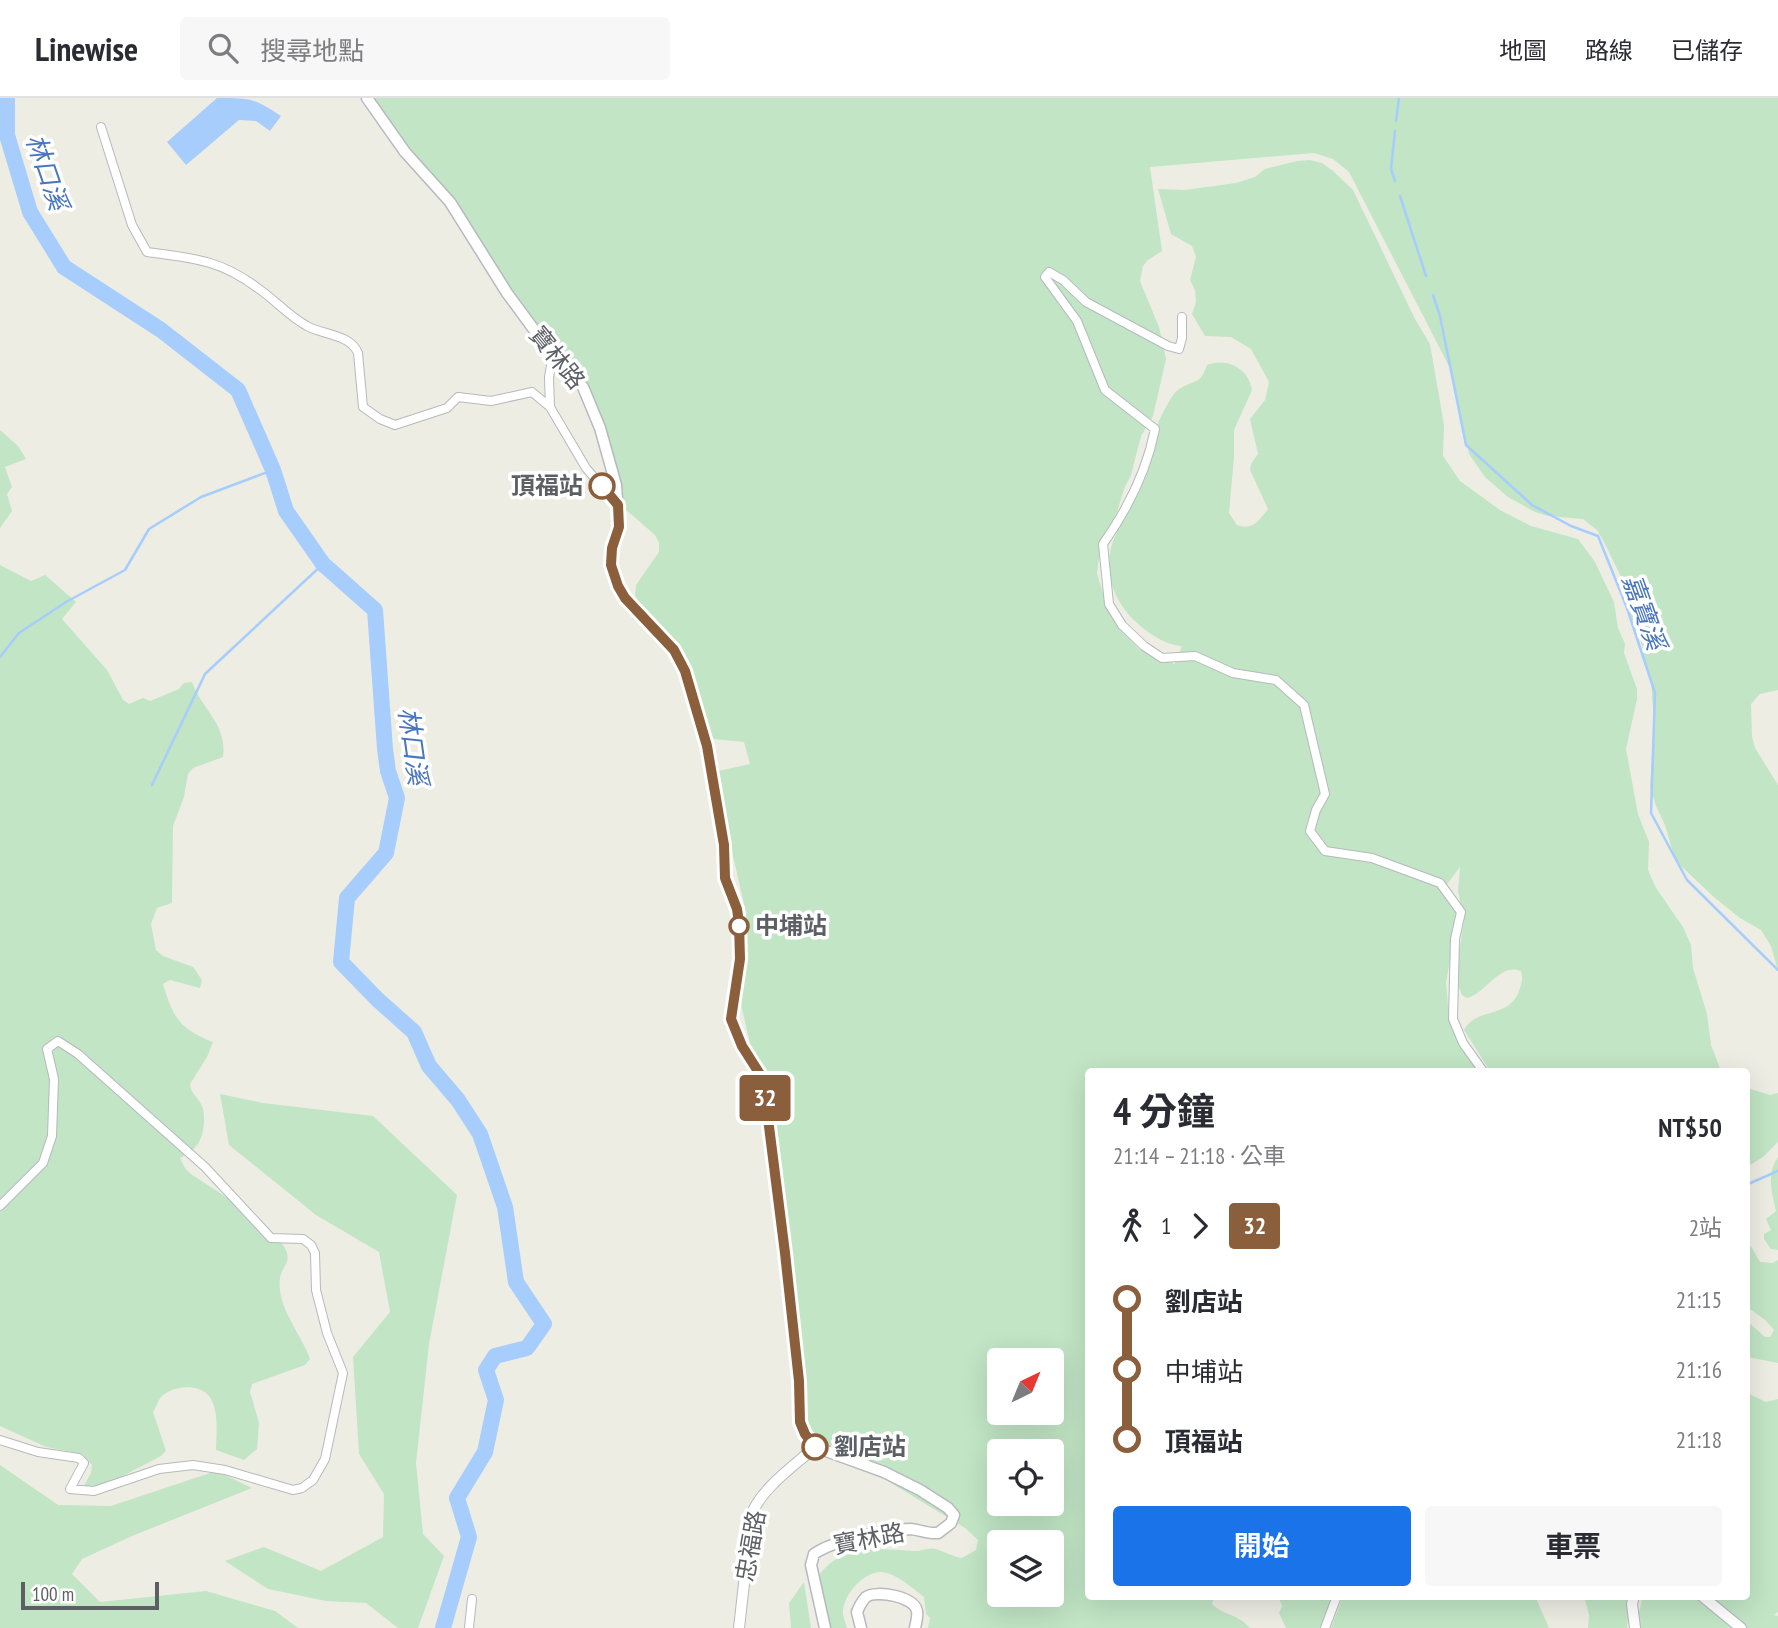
<!DOCTYPE html>
<html lang="zh-TW">
<meta charset="utf-8">
<style>
:root{--surface:#fff;--page:#f7f7f7;--text:#2b2b33;--muted:#7c7c81;--line:#e1e1e2;--accent:#1a73e8}
body{margin:0;font-family:"PT Sans Narrow","Noto Sans TC",sans-serif;background:var(--page);color:var(--text);height:100vh;display:flex;flex-direction:column;font-size:26px;white-space:nowrap}
*{box-sizing:border-box;margin:0}
p{font-size:23px;color:var(--muted)}
.icon{flex:none;width:38px;height:38px;fill:none;stroke:currentColor;stroke-width:2;stroke-linecap:round;stroke-linejoin:round}
.map{position:relative;flex:1;overflow:hidden}
.panel{position:absolute;left:1085px;top:970px;width:665px;height:532px;display:flex;flex-direction:column;background:var(--surface);border-radius:7px;box-shadow:0 7px 28px #0002}
.panel>*{flex:none}
.badge{padding:0 14px;border-radius:5px;font-size:24px;line-height:46px}
.needle{width:46px;rotate:43deg}
.fabs{position:absolute;left:987px;top:1250px;display:grid;gap:14px}
.fabs a{display:grid;place-items:center;width:77px;height:77px;border-radius:7px;background:var(--surface);box-shadow:0 7px 28px #0002;font-size:35px}
.scale{position:absolute;left:21px;bottom:18px;width:138px;box-sizing:border-box;padding-left:7px;border:4px solid #5c5f64;border-top:0;font-size:19px;line-height:24px;white-space:nowrap;color:#5c5f64;-webkit-text-stroke:5px #fff;paint-order:stroke}
.map>.badge{position:absolute;translate:-50% -50%;box-shadow:0 0 0 4px #fff}
.legs{display:flex;align-items:center;gap:10px;height:77px;padding:0 28px;font-size:23px}
.legs p{margin-inline-start:auto}
.summary{display:flex;align-items:center;justify-content:space-between;height:119px;padding:0 28px}
h1{font-size:38px;font-weight:700;line-height:52px}
.primary-button{display:flex;gap:14px;margin-top:auto;padding:14px 28px}
.primary-button a{flex:1;height:80px;border-radius:7px;background:var(--accent);color:#fff;font-size:28px;font-weight:700;line-height:80px;text-align:center}
.primary-button a+a{background:var(--page);color:var(--text)}
ul{padding:0 28px;list-style:none}
li{display:flex;align-items:center;gap:24px;height:70px;font-size:26px}
li i{display:grid;place-items:center;width:10px;height:100%;margin:0 9px;background:currentColor}
li i::after{content:'';width:18px;height:18px;margin:-9px;border:5px solid;border-radius:50%;background:var(--surface)}
li p{margin-inline-start:auto}
li:first-child i{background:linear-gradient(#0000 50%,currentColor 0)}
li:last-child i{background:linear-gradient(currentColor 50%,#0000 0)}
header{display:flex;align-items:center;gap:42px;box-sizing:border-box;height:98px;padding:0 35px;background:var(--surface);border-bottom:2px solid var(--line)}
header strong{font-size:33px}
nav{display:flex;gap:38px;margin-inline-start:auto;font-size:24px}
.search{width:490px;height:63px;background:var(--page);display:flex;align-items:center;gap:18px;box-sizing:border-box;padding:0 24px;border-radius:7px;color:var(--muted);font-size:26px}
.map>svg:first-child{display:block}
.green{fill:#c1e5c5;fill-rule:evenodd}
.water{fill:#a6cdfc}
.lines{fill:none;stroke-linecap:round;stroke-linejoin:round}
.stream{stroke:#a6cdfc;stroke-width:2.5}
.river{stroke:#a6cdfc;stroke-width:16}
.minor-casing{stroke:#b6b9bd;stroke-width:10}
.tertiary-casing{stroke:#b6b9bd;stroke-width:12}
.secondary-casing{stroke:#b7b9bf;stroke-width:13}
.minor{stroke:#fff;stroke-width:8}
.tertiary{stroke:#fff;stroke-width:10}
.secondary{stroke:#fff;stroke-width:10}
.line-1-casing{stroke:#fff;stroke-width:16}
.line-1{stroke:#8b5e3c;stroke-width:10}
.stop-1-dot{fill:#fff;stroke:#8b5e3c;stroke-width:3.5}
.labels{text-anchor:middle;stroke-width:7;stroke-linejoin:round;paint-order:stroke}
.street-label{font-size:24px;fill:#5c5f64;stroke:#fff}
.stop-label{font-size:24px;font-weight:bold;fill:#5c5f64;stroke:#fff;text-anchor:start}
.water-label{font-size:26px;font-style:italic;fill:#4976bf;stroke:#fff}
</style>
<header>
<strong>Linewise</strong>
<div class="search"><svg class="icon" aria-label="search" viewBox="0 0 24 24"><circle cx="10" cy="10" r="6"/><path d="M15 15l6 6"/></svg>搜尋地點</div>
<nav><a>地圖</a><a>路線</a><a>已儲存</a></nav>
</header>
<div class="map">
<svg width="1778" height="1530" viewBox="0 0 1778 1530">
<rect width="100%" height="100%" fill="#eeede4"/>
<path class="green" d="M367 0H1778V592L1760 596 1751 606 1752 638 1755 650 1778 687V872L1771 848 1761 832 1740 820 1715 800 1682 769 1674 758 1665 727 1656 708 1650 689 1654 626 1651 582 1644 565 1642 547 1630 516 1627 491 1604 444 1597 432 1583 421 1548 418 1535 414 1508 399 1485 379 1469 356 1450 270 1349 74 1333 61 1314 55 1150 69 1162 153 1148 162 1143 168 1140 183 1159 229 1166 261 1153 318 1141 338 1131 377 1124 391 1117 414 1100 451 1097 475 1106 506 1117 528 1138 550 1153 558 1169 560 1174 567 1182 548C1165 547 1148 535 1136 524 1111 501 1101 467 1116 436 1122 421 1132 408 1137 393 1145 368 1152 333 1165 311 1169 304 1173 294 1181 290 1196 281 1200 287 1207 267 1226 259 1249 270 1252 292L1234 332V359L1229 415 1237 427C1253 433 1259 422 1268 411L1250 372 1251 366 1258 356 1250 321 1265 302 1269 284 1251 251 1231 239 1205 238 1192 216 1196 204 1195 192 1190 182 1196 159 1192 148 1171 136 1158 91 1185 92 1236 85 1255 79 1265 71 1297 63 1310 62 1322 65 1333 73 1353 92 1415 221 1430 246 1444 327 1443 358 1460 383 1500 412 1531 428 1578 441 1595 464 1614 504 1618 530 1625 546 1624 555 1637 591V601L1626 651 1638 716 1649 744 1648 772 1656 790 1683 829 1691 847 1693 870 1707 916 1711 947 1721 973H1490L1464 932C1477 908 1511 922 1520 890 1522 883 1523 880 1521 873 1500 864 1485 896 1467 900L1462 897 1455 880 1464 823 1458 793 1460 769 1445 789 1458 820 1446 884 1449 919 1482 973H1088V1498H1214L1212 1506C1226 1519 1237 1515 1250 1530H928L930 1520 926 1516 924 1499C912 1490 898 1476 882 1474 864 1473 843 1497 843 1514 843 1519 846 1526 847 1530H827L817 1480C841 1445 878 1451 915 1453 922 1453 930 1449 936 1451 945 1454 952 1458 962 1460L976 1452 978 1442 965 1430 886 1382 831 1361 818 1351 808 1337 799 1294 776 1028 767 974 752 954 741 906 740 865 746 832V815L714 674 750 666 744 644 703 640 693 600 675 571 671 555 634 510 636 487 659 454V445L655 437 624 410 583 294 549 256 454 108ZM999 1262H1052V1314H999ZM999 1353H1052V1405H999ZM999 1444H1052V1496H999Z
M0 332 18 348 26 361 5 369 12 389 7 396 12 413 0 430Z
M0 467 31 483 45 477 76 504 62 521 107 572 123 602 129 606 143 600 150 603 179 591 184 585 192 584C203 614 227 625 223 659L193 670 188 676 184 699 173 728 172 805 157 810 151 826 156 852 163 858 193 869 202 882 200 890 170 882 163 886C173 919 179 931 213 944L207 959 190 986C191 996 197 998 201 1006 204 1011 204 1018 204 1023 203 1043 197 1051 180 1060L185 1070 191 1076C214 1092 279 1129 287 1155 290 1165 281 1171 280 1180 279 1186 280 1196 282 1202 286 1219 303 1241 310 1261L305 1267 252 1286 250 1294 259 1325 257 1351 244 1362 216 1352C216 1336 220 1310 208 1297 197 1285 172 1288 161 1299 158 1303 156 1309 153 1314L166 1353 161 1358 98 1391 89 1392 84 1388 91 1375 92 1367 83 1356 46 1349 0 1328Z
M1747 990 1770 997 1778 995V1044L1763 1059 1747 1069Z
M220 996 263 1005 373 1018 457 1097 429 1246 416 1365 423 1436 444 1458 418 1530H398L366 1505 326 1503 268 1491 225 1463 264 1449 321 1473 383 1439 384 1396 359 1356 353 1259 390 1214 379 1154 316 1117 229 1047Z
M1778 1059V1152L1771 1151 1764 1141V1136L1771 1132 1766 1121 1776 1113C1772 1095 1766 1076 1778 1059Z
M1747 1147 1751 1148 1760 1164 1773 1165 1778 1162V1265L1747 1259V1223L1765 1239H1770L1774 1232 1765 1222 1747 1209Z
M1747 1295 1766 1304 1778 1301V1514L1774 1517 1778 1518V1530H1747L1706 1498H1746Z
M0 1367 58 1407 111 1408 216 1373 252 1390 132 1438 82 1461 72 1476 100 1504 206 1493 275 1513 298 1530H0Z
M804 1484 811 1530H791L789 1505Z
M1278 1498H1336L1324 1530H1286L1279 1515 1282 1508Z
M1343 1498H1535L1549 1530H1331Z
M1584 1498H1630L1627 1530H1588L1589 1517Z
M1643 1498H1692L1734 1530H1635Z"/>
<path class="water" d="M217 0C251 0 254 0 281 18L270 33 256 23 239 22 186 67 167 44Z"/>
<g class="lines">
<path class="stream" d="M1396 23 1399 0
M1395 83 1391 71 1395 33
M1400 98 1426 178
M1433 197 1440 218 1466 347 1532 407 1571 428 1598 438 1627 510 1655 595 1651 715 1687 782 1778 872
M0 559 19 535 66 504 125 472 149 431 201 399 273 372
M152 687 205 576 323 466
M1746 1087 1778 1073"/>
<path class="river" d="M7 0V37L30 114 64 169 161 232 238 292 273 372 286 413 323 466 375 512 385 651 388 673 397 700 386 755 347 800 341 864 377 901 414 934 429 968 458 1002 480 1036 505 1109 516 1184 544 1226 527 1250 495 1258 486 1272 496 1302 485 1354 457 1400 469 1439 443 1530"/>
<defs>
<path id="minor" d="M101 29 132 127 147 154C194 160 221 162 259 191 275 202 290 219 307 228 323 237 350 236 358 255L363 309 380 321 395 327 447 310 458 299 491 303 532 294 550 309 586 370 617 406
M1182 219V240L1179 251 1168 248 1086 204 1063 182 1049 174 1045 179 1077 223 1105 292 1155 331C1147 372 1127 412 1103 446L1109 506 1122 527 1144 548 1162 560 1195 558 1233 575 1276 582 1304 607 1325 696 1316 712 1310 733 1325 753 1372 760 1440 785 1461 814 1455 841 1453 921 1463 945 1483 973
M550 309 549 279 553 256
M0 1108 43 1065 52 1038 54 981 47 951 58 943 78 956 205 1069 271 1140 303 1141 311 1147 315 1155 316 1192 327 1235 343 1275 325 1361 313 1382 302 1390 293 1392 225 1372 193 1367 159 1371 94 1393 70 1391 84 1365 79 1360 38 1354 0 1342
M469 1530 472 1501
M1325 1530 1337 1498"/>
<path id="tertiary" d="M1634 1498 1632 1506 1635 1530
M1702 1498 1741 1530
M739 1530 752 1415C763 1389 794 1368 815 1349"/>
<path id="secondary" d="M367 0 405 54 450 104 507 195 546 248 583 289 600 330 616 387 619 429 612 450 611 467 618 488 625 500 674 553 685 573 707 648 724 747 725 780 737 811 740 861 731 921 742 948 763 981 785 1155 799 1283 800 1323 805 1336 815 1349 884 1374 920 1392 948 1410 954 1417 951 1425 938 1435C928 1436 920 1432 911 1431 886 1431 834 1442 814 1456L811 1467 825 1530
M861 1530 857 1514C859 1509 862 1503 866 1499 876 1492 914 1498 917 1513 918 1518 916 1525 915 1530"/>
</defs>
<use href="#minor" class="minor-casing"/>
<use href="#tertiary" class="tertiary-casing"/>
<use href="#secondary" class="secondary-casing"/>
<use href="#minor" class="minor"/>
<use href="#tertiary" class="tertiary"/>
<use href="#secondary" class="secondary"/>
</g>
<g class="lines">
<defs>
<path id="line-1" d="M602 388 618 407 619 429 612 450 611 467 618 488 625 500 674 552 685 573 707 648 724 747 725 780 737 811 739 825 740 861 731 921 742 948 763 981 785 1155 799 1283 800 1324 805 1336 815 1349"/>
</defs>
<use href="#line-1" class="line-1-casing"/>
<use href="#line-1" class="line-1"/>
</g>
<g class="stop-1-dot">
<circle cx="602" cy="388" r="12"/>
<circle cx="739" cy="828" r="9"/>
<circle cx="815" cy="1349" r="12"/>
</g>
<g class="labels">
<g class="street-label">
<text transform="translate(557 260) rotate(51)" y="8">寶林路</text>
<text transform="translate(869 1441) rotate(-11)" y="8">寶林路</text>
<text transform="translate(751 1448) rotate(-80)" y="8">忠福路</text>
</g>
<g class="stop-label">
<text x="583" y="396" text-anchor="end">頂福站</text>
<text x="755" y="836">中埔站</text>
<text x="834" y="1357">劉店站</text>
</g>
<g class="water-label">
<text transform="translate(47 74) rotate(71)" y="9">林口溪</text>
<text transform="translate(1644 514) rotate(70)" y="9">嘉寶溪</text>
<text transform="translate(413 648) rotate(82)" y="9">林口溪</text>
</g>
</g>
</svg>
<div class="fabs">
<a><svg class="needle" viewBox="-14 -14 28 28"><path d="M0-13l5 13h-10z" fill="#e53935"/><path d="M0 13l5-13h-10z" fill="#7c7c81"/></svg></a>
<a><svg class="icon" aria-label="locate" viewBox="0 0 24 24"><circle cx="12" cy="12" r="6"/><path d="M12 2v4M12 18v4M2 12h4M18 12h4"/></svg></a>
<a><svg class="icon" aria-label="layers" viewBox="0 0 24 24"><path d="M12 4l9 5-9 5-9-5zM3 14l9 5 9-5"/></svg></a>
</div>
<div class="scale">100 m</div>
<b class="badge" style="left:765px;top:1000px;background:#8b5e3c;color:#fff">32</b>
<section class="panel">
<div class="summary"><div><h1>4 分鐘</h1><p>21:14 – 21:18 · 公車</p></div><b>NT$50</b></div>
<div class="legs"><svg class="icon" aria-label="walk" viewBox="0 0 24 24"><circle cx="13" cy="4" r="2"/><path d="M13 8l-2 6 4 7M11 14l-3 7M7 12l3-4h3l4 4"/></svg>1<svg class="icon" aria-label="forward" viewBox="0 0 24 24"><path d="M9 5l7 7-7 7"/></svg><b class="badge" style="background:#8b5e3c;color:#fff">32</b><p>2站</p></div>
<ul>
<li><i style="color:#8b5e3c"></i><b>劉店站</b><p>21:15</p></li>
<li><i style="color:#8b5e3c"></i><span>中埔站</span><p>21:16</p></li>
<li><i style="color:#8b5e3c"></i><b>頂福站</b><p>21:18</p></li>
</ul>
<div class="primary-button"><a>開始</a><a>車票</a></div>
</section>
</div>
